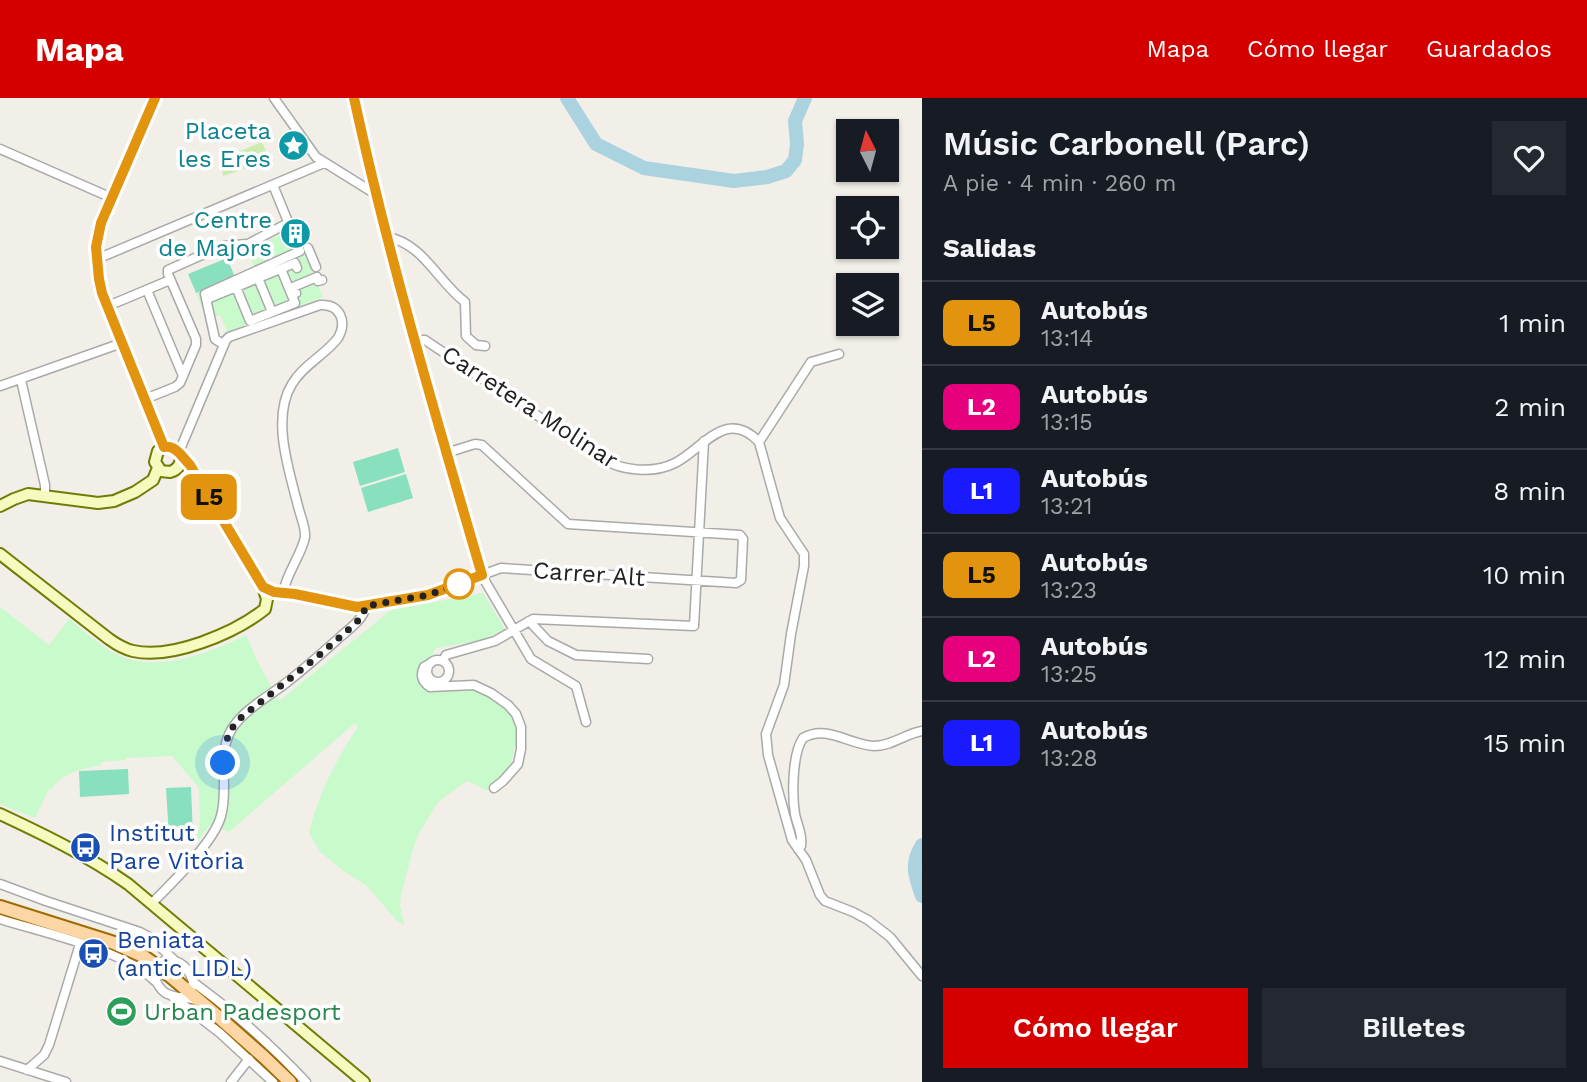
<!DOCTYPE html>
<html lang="es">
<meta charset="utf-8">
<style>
:root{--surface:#171b24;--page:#242831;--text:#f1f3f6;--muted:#9ea1a6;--line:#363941;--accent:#d40000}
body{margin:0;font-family:"Work Sans",sans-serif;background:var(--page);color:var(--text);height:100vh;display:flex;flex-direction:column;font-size:26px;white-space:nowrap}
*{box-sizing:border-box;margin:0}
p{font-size:23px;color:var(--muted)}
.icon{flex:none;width:38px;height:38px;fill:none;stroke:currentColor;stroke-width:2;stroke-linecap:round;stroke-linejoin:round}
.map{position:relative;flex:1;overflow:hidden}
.panel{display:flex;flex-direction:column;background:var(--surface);width:665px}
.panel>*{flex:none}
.badge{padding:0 14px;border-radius:10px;font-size:24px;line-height:46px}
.needle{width:46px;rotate:354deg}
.buttons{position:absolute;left:836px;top:21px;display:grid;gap:14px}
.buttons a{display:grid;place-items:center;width:63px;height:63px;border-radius:0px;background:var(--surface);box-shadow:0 2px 5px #0004;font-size:35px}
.you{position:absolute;width:35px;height:35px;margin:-18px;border:5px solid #fff;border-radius:50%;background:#1a73e8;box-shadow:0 0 0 10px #1a73e833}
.map>.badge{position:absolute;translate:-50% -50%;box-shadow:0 0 0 4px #fff}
h2{padding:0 21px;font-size:26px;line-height:63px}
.round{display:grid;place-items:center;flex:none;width:74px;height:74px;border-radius:0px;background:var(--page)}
.head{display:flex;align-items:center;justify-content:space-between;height:119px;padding:0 21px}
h1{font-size:33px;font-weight:600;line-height:52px}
.action{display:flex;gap:14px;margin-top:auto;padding:14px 21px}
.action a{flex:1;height:80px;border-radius:0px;background:var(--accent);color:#fff;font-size:28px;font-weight:600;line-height:80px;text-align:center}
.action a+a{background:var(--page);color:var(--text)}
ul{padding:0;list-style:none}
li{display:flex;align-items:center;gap:21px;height:84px;padding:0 21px;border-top:2px solid var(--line)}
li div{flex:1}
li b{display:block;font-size:26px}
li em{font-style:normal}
li .badge{min-width:77px;font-weight:700;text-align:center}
header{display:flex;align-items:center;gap:42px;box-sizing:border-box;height:98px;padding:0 35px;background:var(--accent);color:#fff}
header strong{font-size:33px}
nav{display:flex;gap:38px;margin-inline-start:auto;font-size:24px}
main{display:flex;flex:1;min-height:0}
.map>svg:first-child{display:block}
.grass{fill:#cdebb0}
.park{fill:#c8facc}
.pitch{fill:#88e0be}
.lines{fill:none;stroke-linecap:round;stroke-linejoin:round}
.river{stroke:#aad3df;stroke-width:14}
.street-casing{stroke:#a9a9a9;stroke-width:11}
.secondary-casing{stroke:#707d05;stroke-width:14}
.primary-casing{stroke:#a06b00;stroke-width:16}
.street{stroke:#fff;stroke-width:8}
.secondary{stroke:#f7fabf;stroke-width:10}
.primary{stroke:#fcd6a4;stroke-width:12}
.line-casing{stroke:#fff;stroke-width:16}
.line{stroke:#e3940e;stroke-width:10}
.walk{stroke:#222;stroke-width:7;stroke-dasharray:0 12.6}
.stop-dot{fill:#fff;stroke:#e3940e;stroke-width:3.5}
.labels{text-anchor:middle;stroke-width:7;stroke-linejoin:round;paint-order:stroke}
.culture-label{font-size:24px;fill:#0d838f;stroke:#fff;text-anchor:end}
.street-label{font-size:24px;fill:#222;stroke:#fff}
.transit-label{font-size:24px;fill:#164399;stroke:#fff;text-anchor:start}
.leisure-label{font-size:24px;fill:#27864d;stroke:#fff;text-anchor:start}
</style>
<header>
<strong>Mapa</strong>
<nav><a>Mapa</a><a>Cómo llegar</a><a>Guardados</a></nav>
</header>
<main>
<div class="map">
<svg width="922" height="984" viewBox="0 0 922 984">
<rect width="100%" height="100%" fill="#f2efe9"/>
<path class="grass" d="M262 44 271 65 248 73 247 70 223 78 221 61Z"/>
<path class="park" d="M284 135 293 155 255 170 247 152Z
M304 155 323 199 228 235 220 217 213 219 216 246 213 244 210 238 213 236 196 195 208 191 211 196Z
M483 495 505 531 483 542 436 550 424 574 425 581 432 587 478 589 511 613 518 633 510 670 494 690 486 692 467 683 438 704 419 735 413 751 401 797 400 807 404 827 396 822 367 788 345 774 320 754 309 735C318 697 336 661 358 629L355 625 229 734 210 727 196 745 195 744 200 728 199 690 172 658 126 660 125 662 101 664V667C83 671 62 674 52 691H49L35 720 0 706V509L49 547 69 521C83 532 97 545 112 554 154 578 206 556 246 537L257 562 279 603 391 512Z"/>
<path class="pitch" d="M227 160 235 179 196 195 188 176Z
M398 350 405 374 360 388 353 364Z
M406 376 413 400 368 414 361 390Z
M128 671 129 696 80 699 79 673Z
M191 689 193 737 169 738 166 690Z"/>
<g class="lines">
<path class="river" d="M567 0 596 46 644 70 734 83 767 79 786 73 795 62 797 46 795 23 805 0
M922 747C910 766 915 778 922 798"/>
<defs>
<path id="street" d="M274 0 316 59 377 97
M354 0 387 139 420 265 485 483 531 561 576 588 586 624
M0 51 112 100
M387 139C423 145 438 184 465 204L466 238 476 247 485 248
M308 150 316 169
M97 161 324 65
M258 180 272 214
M236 189 250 223 295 205 281 171
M147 192 183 278
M296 195 293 189 317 179 318 183 322 182
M207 201 295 165 297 170
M108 208 170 182
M414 242H425L602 361C623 373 653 376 675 365 703 351 726 309 759 344L780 420 804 456V468L791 536 784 587 766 636 768 657 792 742 806 762 820 797 825 803 853 814 868 822 890 839 922 878
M223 246 215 241 205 196 300 153 273 87
M21 282 45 387V397
M0 288 122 245
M145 301 175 289 180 285 196 247V241L168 176V172L222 148 248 146 288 125
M759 344 811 264 839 256
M179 354 226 242 229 239 320 207C341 206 347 224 338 240 325 257 303 267 292 286 271 320 289 372 298 408 300 417 306 430 305 439 302 456 286 476 283 495
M283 495 349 508H366L428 497 501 470 736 485 741 482 743 441 740 437 568 426 482 347 475 346 446 355
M529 523 548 543 576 557 648 561
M427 573a11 11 0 1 1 22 0a11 11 0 1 1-22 0Z
M443 563 446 557 495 543 533 521 694 528 704 343
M431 565 424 569C420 577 422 584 430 589L474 587 491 595 508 607 516 616 521 629V651L518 666 503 683 494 690
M798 751 801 748C803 736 797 727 795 716 792 697 792 656 803 640 827 626 849 647 874 648 892 648 905 636 922 633
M0 786 46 803 140 834 151 840 174 862
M152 805C172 785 214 744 221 718 230 687 214 651 236 625 248 610 267 599 282 588 302 573 321 556 339 540 350 530 363 522 366 508
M0 821C44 835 122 851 155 883
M193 884C234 914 271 947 306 984
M173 899 220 935 273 984
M183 899 190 895 193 884C188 866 173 856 156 867L154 878C163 903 175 896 195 902
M0 963 66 984
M27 972 44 957 49 947 80 846
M231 984 249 961"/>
<path id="secondary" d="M155 0 101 125 96 149 99 181 102 195 164 349
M181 359C181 367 177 372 170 374L161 373 155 364 158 353C173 343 175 352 184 361 187 365 191 368 193 371L263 489 270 493 283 495
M0 408 14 401 28 396 98 405 114 403 135 394 153 382 158 370
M0 456 109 541C116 546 124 551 133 553 171 562 235 535 265 511L267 501 263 489
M0 716C45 737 88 758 128 786L364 984"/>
<path id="primary" d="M0 809 114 845 143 858 169 877 214 915 264 959 290 984"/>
</defs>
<use href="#street" class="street-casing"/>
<use href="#secondary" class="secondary-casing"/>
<use href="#primary" class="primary-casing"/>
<use href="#street" class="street"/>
<use href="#secondary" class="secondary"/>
<use href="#primary" class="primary"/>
</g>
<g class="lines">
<defs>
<path id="line" d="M155 0 101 125 96 149 99 181 102 195 164 349C176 347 182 359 190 367L263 489 274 494 295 496 357 509 428 497 482 477C436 319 389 161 354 0"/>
</defs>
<use href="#line" class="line-casing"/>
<use href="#line" class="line"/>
<path class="walk" d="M223 665C225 647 226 637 238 622L317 559 347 533 362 519 366 508 428 497 459 486"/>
</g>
<defs>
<symbol id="sight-disc" viewBox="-11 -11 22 22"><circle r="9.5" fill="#0f9aa8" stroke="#fff"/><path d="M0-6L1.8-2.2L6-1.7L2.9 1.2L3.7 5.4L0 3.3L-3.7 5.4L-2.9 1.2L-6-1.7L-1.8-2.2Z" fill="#fff"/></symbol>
<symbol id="building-disc" viewBox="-11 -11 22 22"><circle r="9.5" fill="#0f9aa8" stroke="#fff"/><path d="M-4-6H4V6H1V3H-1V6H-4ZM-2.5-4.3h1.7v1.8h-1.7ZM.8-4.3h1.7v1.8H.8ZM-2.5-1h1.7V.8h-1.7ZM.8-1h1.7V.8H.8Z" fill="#fff"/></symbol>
<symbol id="bus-disc" viewBox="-11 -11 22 22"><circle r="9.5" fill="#1a4fb4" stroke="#fff"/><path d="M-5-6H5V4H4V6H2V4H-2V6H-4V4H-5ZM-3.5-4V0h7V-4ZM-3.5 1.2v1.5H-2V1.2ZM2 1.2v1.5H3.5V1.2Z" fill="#fff"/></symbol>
<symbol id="stadium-disc" viewBox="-11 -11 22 22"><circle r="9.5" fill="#2e9e5b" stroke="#fff"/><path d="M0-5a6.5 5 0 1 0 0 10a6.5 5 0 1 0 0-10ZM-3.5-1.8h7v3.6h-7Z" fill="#fff"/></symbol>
</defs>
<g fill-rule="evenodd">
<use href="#sight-disc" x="276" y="30" width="35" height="35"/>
<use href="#building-disc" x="278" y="118" width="35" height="35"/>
<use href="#bus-disc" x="68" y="732" width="35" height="35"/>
<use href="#bus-disc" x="76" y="838" width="35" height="35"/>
<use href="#stadium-disc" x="104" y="896" width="35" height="35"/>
</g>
<circle class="stop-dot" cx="459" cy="486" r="14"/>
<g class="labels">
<g class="culture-label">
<text x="271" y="41">Placeta<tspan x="271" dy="28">les Eres</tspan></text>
<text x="272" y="130">Centre<tspan x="272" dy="28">de Majors</tspan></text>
</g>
<g class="street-label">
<text transform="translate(530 309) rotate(33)" y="8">Carretera Molinar</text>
<text transform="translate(589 476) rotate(4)" y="8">Carrer Alt</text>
</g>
<g class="transit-label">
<text x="109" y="743">Institut<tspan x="109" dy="28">Pare Vitòria</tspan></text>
<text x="117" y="850">Beniata<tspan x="117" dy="28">(antic LIDL)</tspan></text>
</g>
<g class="leisure-label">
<text x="144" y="922">Urban Padesport</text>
</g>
</g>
</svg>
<div class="buttons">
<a><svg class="needle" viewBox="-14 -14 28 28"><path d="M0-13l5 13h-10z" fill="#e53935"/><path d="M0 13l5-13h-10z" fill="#9ea1a6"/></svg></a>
<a><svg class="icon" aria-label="locate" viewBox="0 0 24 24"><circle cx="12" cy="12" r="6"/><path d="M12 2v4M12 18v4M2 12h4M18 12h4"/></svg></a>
<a><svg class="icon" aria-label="layers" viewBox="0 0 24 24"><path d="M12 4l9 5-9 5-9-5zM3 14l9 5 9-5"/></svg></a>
</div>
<div class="you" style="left:223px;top:665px"></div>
<b class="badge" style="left:209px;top:399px;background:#e3940e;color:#111">L5</b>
</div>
<section class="panel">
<div class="head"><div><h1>Músic Carbonell (Parc)</h1><p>A pie · 4 min · 260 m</p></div><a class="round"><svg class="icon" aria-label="heart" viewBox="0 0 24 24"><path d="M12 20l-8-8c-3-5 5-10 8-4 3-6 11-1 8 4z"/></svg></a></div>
<h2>Salidas</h2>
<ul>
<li><span class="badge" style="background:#e3940e;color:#111">L5</span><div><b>Autobús</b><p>13:14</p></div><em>1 min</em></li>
<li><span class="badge" style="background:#e6007e;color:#fff">L2</span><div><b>Autobús</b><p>13:15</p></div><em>2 min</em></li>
<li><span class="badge" style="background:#1a1aff;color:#fff">L1</span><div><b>Autobús</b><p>13:21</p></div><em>8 min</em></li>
<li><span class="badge" style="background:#e3940e;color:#111">L5</span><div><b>Autobús</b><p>13:23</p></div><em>10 min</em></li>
<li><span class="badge" style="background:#e6007e;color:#fff">L2</span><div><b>Autobús</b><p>13:25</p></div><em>12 min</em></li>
<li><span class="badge" style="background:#1a1aff;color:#fff">L1</span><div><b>Autobús</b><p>13:28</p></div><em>15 min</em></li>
</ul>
<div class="action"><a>Cómo llegar</a><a>Billetes</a></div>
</section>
</main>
